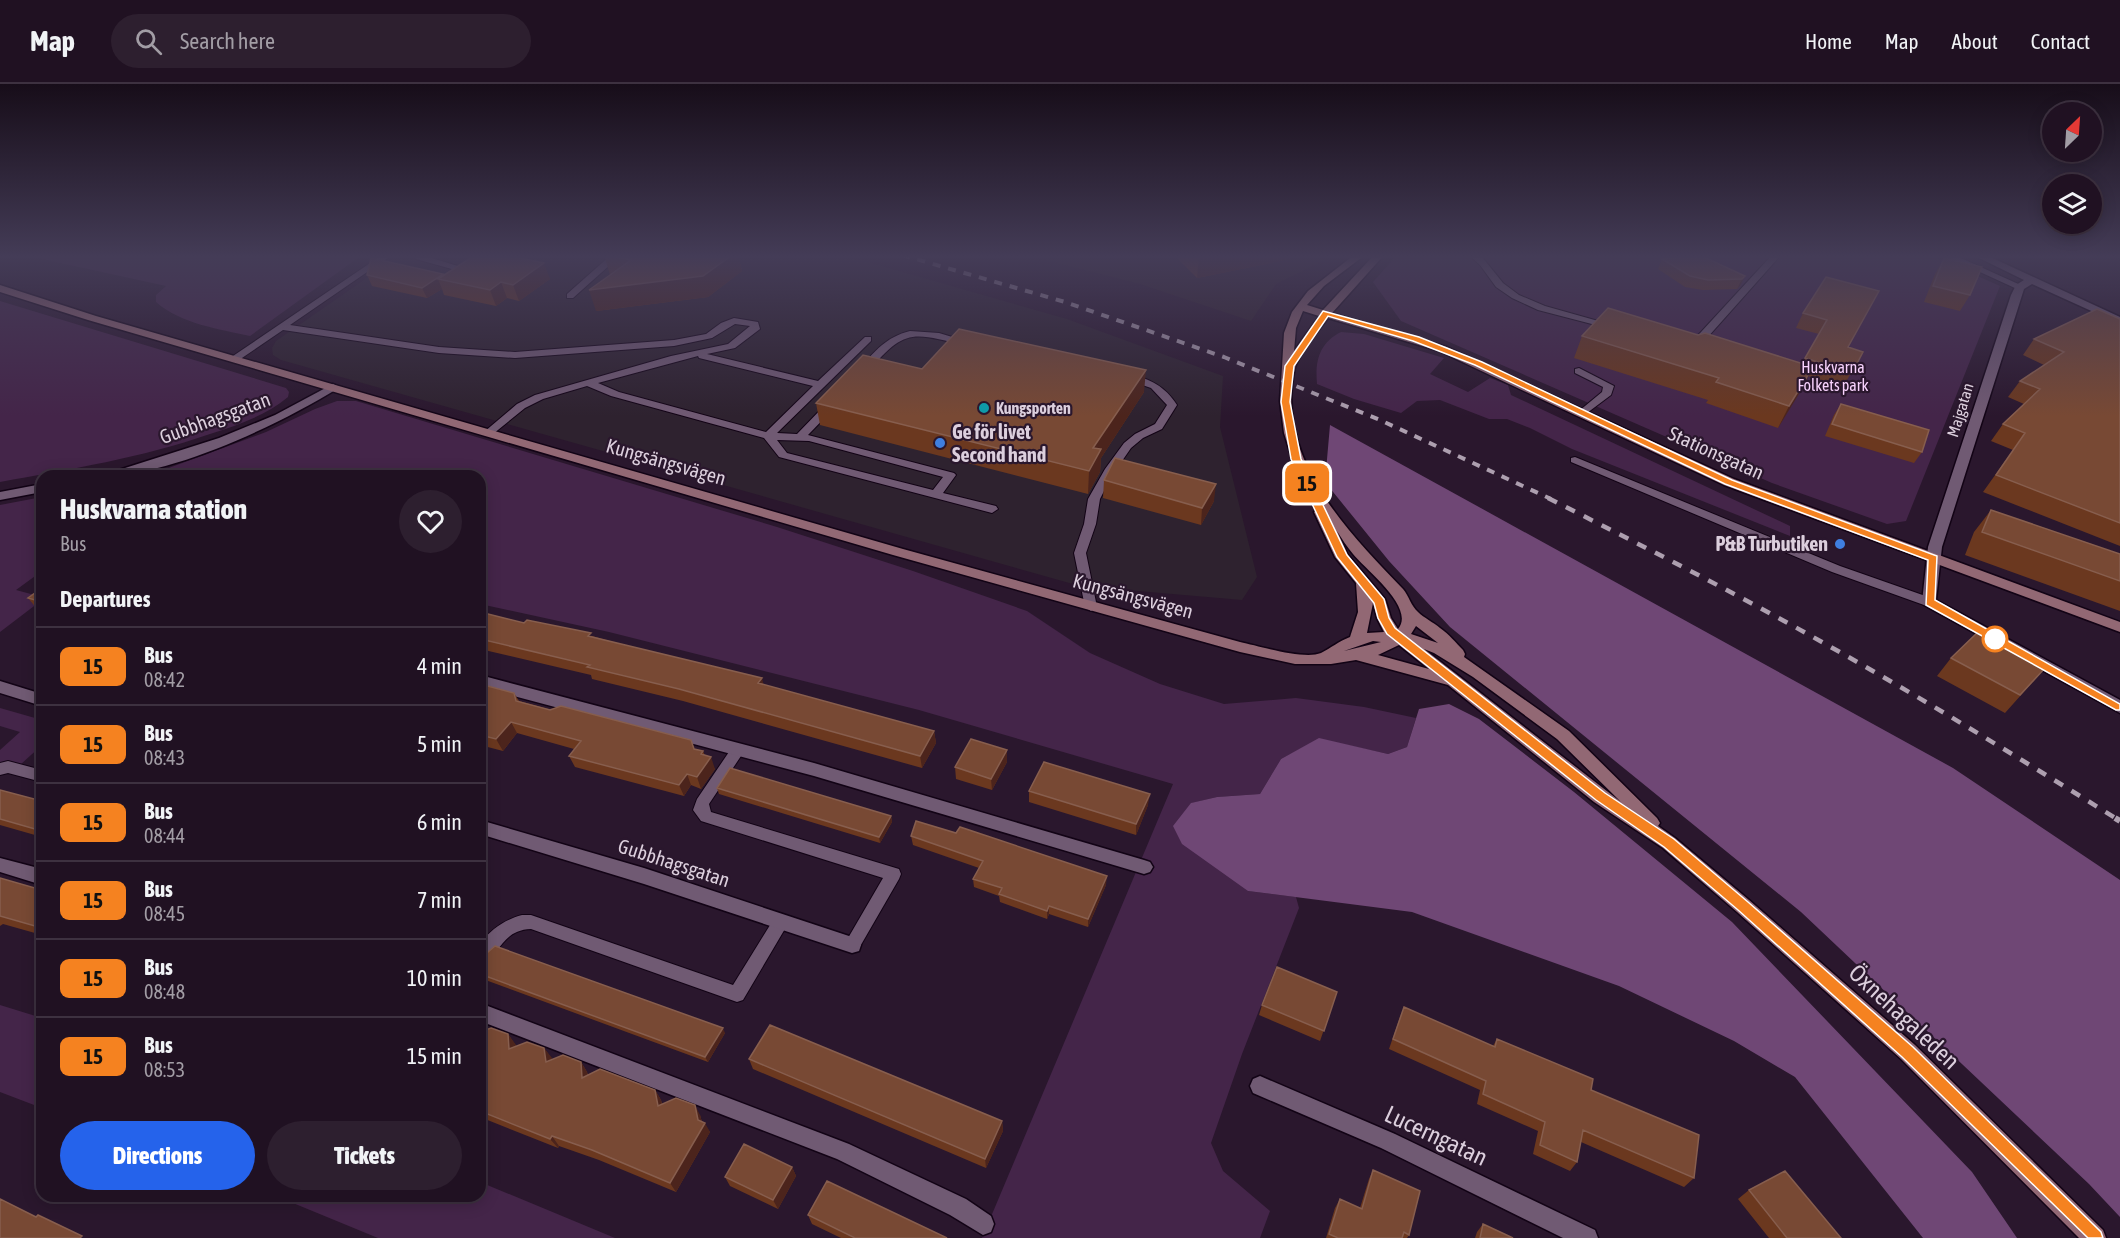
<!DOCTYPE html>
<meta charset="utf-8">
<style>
:root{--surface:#201122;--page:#2d1f2f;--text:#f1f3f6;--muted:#a29da5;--line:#3d3140;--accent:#2563eb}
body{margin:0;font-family:"Asap Condensed",sans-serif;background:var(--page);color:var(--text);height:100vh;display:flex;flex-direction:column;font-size:22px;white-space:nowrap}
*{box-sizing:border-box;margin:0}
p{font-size:20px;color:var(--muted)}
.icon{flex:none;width:33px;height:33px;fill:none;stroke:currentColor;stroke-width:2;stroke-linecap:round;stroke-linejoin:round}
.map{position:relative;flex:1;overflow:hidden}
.details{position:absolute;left:36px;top:386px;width:450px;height:732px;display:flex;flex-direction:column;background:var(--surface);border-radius:18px;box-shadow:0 3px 15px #0003,0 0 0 2px var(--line)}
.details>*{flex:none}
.badge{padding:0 12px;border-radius:9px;font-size:21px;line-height:39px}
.needle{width:39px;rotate:25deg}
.buttons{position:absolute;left:2042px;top:18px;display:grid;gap:12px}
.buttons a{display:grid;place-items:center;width:60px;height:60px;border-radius:50%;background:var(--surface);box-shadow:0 3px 15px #0003,0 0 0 2px var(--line);font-size:30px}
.map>.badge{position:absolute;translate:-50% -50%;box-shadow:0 0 0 3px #fff}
h2{padding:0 24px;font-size:22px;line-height:54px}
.round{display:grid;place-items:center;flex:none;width:63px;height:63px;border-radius:32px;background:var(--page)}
.overview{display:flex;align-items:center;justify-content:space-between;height:102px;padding:0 24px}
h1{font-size:28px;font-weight:800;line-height:45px}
.primary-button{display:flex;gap:12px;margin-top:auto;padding:12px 24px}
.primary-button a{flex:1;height:69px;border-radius:36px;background:var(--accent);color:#fff;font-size:24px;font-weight:800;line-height:69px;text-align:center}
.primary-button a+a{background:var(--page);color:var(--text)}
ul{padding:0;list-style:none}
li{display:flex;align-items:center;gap:18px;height:78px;padding:0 24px;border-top:2px solid var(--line)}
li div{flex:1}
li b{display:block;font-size:22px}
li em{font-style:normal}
li .badge{min-width:66px;font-weight:700;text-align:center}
header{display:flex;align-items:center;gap:36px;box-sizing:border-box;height:84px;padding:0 30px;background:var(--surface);border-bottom:2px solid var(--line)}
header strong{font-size:28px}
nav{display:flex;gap:33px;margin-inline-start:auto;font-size:21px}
.search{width:420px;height:54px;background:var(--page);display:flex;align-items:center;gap:15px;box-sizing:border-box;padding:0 21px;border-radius:33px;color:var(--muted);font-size:22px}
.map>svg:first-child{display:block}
.industrial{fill:#2e222f}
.education{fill:#30212d}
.green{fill:#442549}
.forest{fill:#6f4775}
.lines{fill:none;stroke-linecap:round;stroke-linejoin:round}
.lane-casing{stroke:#120315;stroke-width:2}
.street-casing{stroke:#120315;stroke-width:3}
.secondary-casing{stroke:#120315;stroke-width:3}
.lane{fill:#705a73;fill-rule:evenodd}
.street{fill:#705a73;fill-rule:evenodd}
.secondary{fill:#926874;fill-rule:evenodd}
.rail-far2{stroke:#ad9faf;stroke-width:4;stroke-dasharray:8 8;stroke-linecap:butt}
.rail-far1{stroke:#ad9faf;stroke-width:4.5;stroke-dasharray:10 10;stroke-linecap:butt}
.rail{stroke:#ad9faf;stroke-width:6;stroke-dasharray:14 14;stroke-linecap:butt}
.wall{fill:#6b381f}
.shaded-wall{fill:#4c241c}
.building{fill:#784934;stroke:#875e4e;stroke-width:1.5}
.line{fill:#f58220;stroke:#fff;stroke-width:1.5}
.culture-dot{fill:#0f9aa8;stroke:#2a172d;stroke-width:2}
.shop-dot{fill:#3f7fe0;stroke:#2a172d;stroke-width:2}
.stop-dot{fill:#fff;stroke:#f58220;stroke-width:3}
.labels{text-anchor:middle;stroke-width:4.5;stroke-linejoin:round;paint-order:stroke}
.far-park-label{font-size:16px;fill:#f8d2fd;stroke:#2a172d}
.far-poi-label{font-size:16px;font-weight:bold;fill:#dccfdd;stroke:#2a172d;text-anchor:start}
.far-street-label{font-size:16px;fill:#dccfdd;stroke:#2a172d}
.street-label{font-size:20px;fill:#dccfdd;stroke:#2a172d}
.poi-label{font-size:20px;font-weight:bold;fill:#dccfdd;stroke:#2a172d;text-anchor:start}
.near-street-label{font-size:24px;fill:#dccfdd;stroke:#2a172d}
</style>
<header>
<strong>Map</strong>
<div class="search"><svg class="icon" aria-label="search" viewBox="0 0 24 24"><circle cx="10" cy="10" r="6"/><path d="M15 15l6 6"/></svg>Search here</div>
<nav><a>Home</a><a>Map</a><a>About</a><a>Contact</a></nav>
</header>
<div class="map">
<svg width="2120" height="1154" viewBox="0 0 2120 1154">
<rect width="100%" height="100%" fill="#2a172d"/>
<path class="industrial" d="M400 171H843L1067 235 1223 292 1220 343 1257 493 1242 516 1080 502 281 276 273 271 272 264 276 257Z"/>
<path class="education" d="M1026 171H1335L1276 200 1251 237 1140 200Z"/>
<path class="green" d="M24 171H362L250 252C219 245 181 240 156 218V211L166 202Z
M1397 171H1930L2000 202 1906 437 1887 440 1772 399 1401 237 1373 198Z
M0 217 286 304 289 308 288 313C265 332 238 341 210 350 141 374 71 385 0 398Z
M1341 248 1364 250 1444 274 1430 290 1468 308 1490 294 1508 301 1511 311 1790 442V452L1572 365 1530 344 1507 335H1489L1440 316 1417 317 1401 329 1354 315 1317 300C1315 277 1319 259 1341 248Z
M337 317H356L777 443 913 487 1027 527 1090 569 1160 600 1224 620 1296 614 1364 623 1416 634 1407 663 1388 670 1319 655 1281 675 1260 710 1217 713 1192 719 1248 807 1296 813 1299 824 1242 970 1211 1059 1223 1087 1270 1127 1260 1154H982L1173 700 919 626 609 548 480 520V392H147L266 348 315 325Z
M42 413V487L16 506 42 513V516L0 548V421Z
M0 624 42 636V661L20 681 0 683V666L20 648 0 642Z
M0 921 42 934V1024L0 1008Z
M480 1098 615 1154H378L276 1112H480Z"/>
<path class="forest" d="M1330 341 1953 684 2120 796V1133L2089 1100 1801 828 1450 543 1389 477 1325 398Z
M1449 620 1479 635 1574 708 1732 838 1972 1088 2017 1154H1923L1795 993 1734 957 1619 902 1412 828 1248 807 1182 760 1173 742 1191 719 1217 713 1260 710 1281 675 1319 654 1388 670 1407 663 1419 625Z"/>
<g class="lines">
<defs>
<path id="lane" d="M382 171H392L290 241 439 263 515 268 674 256 706 250 721 239 734 234 758 238 760 245 735 264 707 270 818 297 865 253H871V257L777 349 797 350 827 319H835V323L808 351 954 389 956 391 943 409 996 422 998 425 992 429 779 373 764 354 611 312 587 302 543 315 525 324 493 350H485L484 348 517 320 535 311 671 272 728 260 750 242 735 240 712 254 674 262 515 274 439 269 283 246 239 276 235 277 230 274ZM698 272 699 274 813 302 766 348 619 308 598 299ZM777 356 809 357 943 393 933 406 787 369Z
M416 171H422L474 187 466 189 416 175Z
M611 171H621L573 214H567V210Z
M1469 171H1479L1482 173 1503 199 1519 211 1545 222 1616 242 1611 245 1538 226 1512 214 1496 203 1480 181Z
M1772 171H1781L1698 264H1690V260Z
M1943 171H1954L2025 203 2017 205Z
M910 247 939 249 972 259 967 262C911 248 905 244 867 289H859V285C875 267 886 253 910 247Z
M1579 284 1614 302 1611 311 1583 332 1578 329 1579 327 1602 308 1603 303 1575 289V285Z
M1129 290C1150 295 1165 302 1177 321L1162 345 1143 354 1131 364 1111 393 1100 415 1096 440 1086 469 1097 523 1091 527 1085 523 1074 469 1084 440 1088 415 1105 385 1124 359 1135 350 1155 340 1167 321 1151 304 1125 295V291Z
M1575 373 1840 482 1934 515 1935 518 1934 521H1924L1832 488 1571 378V374Z
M738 660 743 662 745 666 709 720 711 728 899 785 901 790 899 795 858 866 852 868 846 866 844 861 883 794 701 737 693 726 697 715 733 662Z
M8 677 42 686V698L8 689 0 691V679Z
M522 831H531L733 901 775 833 781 831 787 833 789 838 743 916 737 918 531 845C501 846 501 872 480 880V859C492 845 504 836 522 831Z"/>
<path id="street" d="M1973 171H1986L2120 233V240L2032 200 2024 205 1942 463 1936 516 2120 616V629L1924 521 1922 518 1928 463 2011 211 2016 201 2024 196Z
M333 300 339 303 337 305C276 342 172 392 100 392L219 354 275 331Z
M42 400V408L0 416V408Z
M480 591 814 679 1144 776 1150 778 1153 783 1150 788 1144 790 814 692 480 603Z
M0 597 42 610V622L0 609Z
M480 736 644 784 852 853 859 855 861 861 859 867 852 869 644 800 480 750Z
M0 774 42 785V801L0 788Z
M480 919 849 1060 966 1115 991 1132 994 1140 991 1148 983 1151 950 1131 837 1075 480 937Z
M1260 992 1395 1050 1595 1146 1598 1154H1563L1381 1064 1253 1009 1250 1002 1253 995Z"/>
<path id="secondary" d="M1354 171H1365L1324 202 1307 221 1323 226 1374 171H1384L1332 229 1447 263 1734 395 2120 538V548L1724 401 1439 267 1328 234C1319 246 1298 271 1295 284 1274 373 1347 447 1403 505 1409 512 1411 522 1418 528 1424 534 1433 538 1440 544 1449 550 1456 559 1463 566L1465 570 1464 573 1569 647 1657 734 1660 739 1658 742 1675 754 1749 816 1915 961 2103 1146 2106 1154H2079L1901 975 1737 828 1663 764 1594 718 1448 601 1356 576 1331 580H1295L1240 568 893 471 88 236 0 208V201L96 232 903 465 1240 558C1259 562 1304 576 1321 569 1331 564 1339 557 1350 553L1358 528 1356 499 1335 473 1314 428 1320 424 1298 393 1284 349 1280 317 1284 249 1292 228 1308 207ZM1303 227 1319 232 1294 267 1296 244ZM1337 447C1342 455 1347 463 1353 470 1366 486 1416 524 1398 545L1391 534 1385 515 1348 471ZM1373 519 1377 534 1384 548 1367 549ZM1416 542 1438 559 1411 550ZM1373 557 1381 558 1344 567ZM1399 561 1429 585 1378 571ZM1424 565 1434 569 1473 593 1557 655 1621 718Z"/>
</defs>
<use href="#lane" class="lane-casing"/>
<use href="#street" class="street-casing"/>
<use href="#secondary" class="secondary-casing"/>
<use href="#lane" class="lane"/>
<use href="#street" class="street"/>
<use href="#secondary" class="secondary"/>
<path class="rail-far2" d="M902 171 1065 218 1224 273 1380 336 1551 415"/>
<path class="rail-far1" d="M1548 414C1643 462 1737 510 1829 562 1927 617 2022 676 2117 735"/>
<path class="rail" d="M2115 734 2120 737"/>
</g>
<path class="wall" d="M604 171H738L742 187 708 213 596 227 610 191Z
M1163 171H1291L1290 175 1197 194 1175 172 1166 174Z
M1944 174 1970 211 1960 227 1924 218 1935 190Z
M1662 175 1745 192 1740 202 1737 205 1703 206 1685 203 1658 185Z
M443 190 550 195 519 217 507 214 496 222 444 211 442 205 427 214 372 202 367 191Z
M1826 193 1848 263 1863 268 1843 303 1808 292 1778 344 1706 319 1708 316 1574 274 1582 252 1698 251 1802 279 1819 250 1796 244 1803 229Z
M2120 235V462L1983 408 2013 366 1991 357 2003 340 2024 320 2008 313 2020 297 2044 281 2023 271 2034 255Z
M922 285 1144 308 1101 374 1100 388 1088 410 820 341 816 319Z
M1841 320 1922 368 1914 379 1825 352 1834 331Z
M1104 396 1214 417 1201 441 1103 414Z
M1991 426 2120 470V527L1965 471 1974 448Z
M42 504V527L38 526 28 514Z
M480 528 524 539 592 552 764 601 934 647 936 659 922 684 683 617 592 595 591 591 480 565Z
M1951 574 2045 584 2005 629 1937 592Z
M480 600 514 609 519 617 703 667 705 672 715 685 701 705 691 701 684 712 575 683 569 672 574 665 517 649 503 667 480 661Z
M1007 666V678L992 706 956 695 955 683Z
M717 704 891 732 892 738 880 759 719 710Z
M0 706 42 717V753L0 741Z
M1029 707 1148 721 1136 751 1029 718Z
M911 752 1106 801 1088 843 1049 830 1047 835 1000 818 999 812 974 803 973 795 979 784 913 761Z
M0 794 42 806V851L3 840 0 842Z
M480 875 725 949 708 978 480 894V884L482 881 480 879Z
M1337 908 1320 957 1259 931 1262 921Z
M1404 923 1493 962 1497 955 1591 1006 1694 1094 1684 1103 1581 1058 1577 1078 1570 1087 1533 1070 1538 1047 1477 1020 1480 1006 1389 965 1400 933Z
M480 947V948L508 950 516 962 544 964 552 975 581 978 587 988 588 991 655 1006 661 1016 662 1020 700 1031 702 1038 710 1048 676 1108 599 1076 559 1062 558 1064 480 1033Z
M749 975 1002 1037 1003 1047 986 1084 753 985Z
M792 1083 796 1092 778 1125 730 1102 725 1093Z
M1373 1086 1409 1151 1407 1154H1326L1335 1124 1340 1115 1360 1124 1369 1095Z
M1749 1106 1841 1154H1769L1738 1115Z
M808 1131 947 1154H841L812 1140Z
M1483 1140 1513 1154H1475L1477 1148Z"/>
<path class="shaded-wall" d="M732 171H738L742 187 708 213 596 227 589 206Z
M1167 171H1175V172L1166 174Z
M1212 171H1291L1290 175 1197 194 1199 173Z
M544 179 550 195 519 217 513 201Z
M443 190 438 195 442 205 427 214 422 204Z
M1745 192 1740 202 1737 205 1742 195Z
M501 198 507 214 496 222 490 206Z
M1813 283 1802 305 1778 344 1789 322Z
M1146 286 1144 308 1101 374 1100 388 1088 410 1089 387 1093 364Z
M1216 400 1214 417 1201 441 1202 424Z
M762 594 765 606 758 599Z
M511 638 517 649 503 667 496 655Z
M934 647 936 659 922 684 920 672Z
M1007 666V678L992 706 991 695Z
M711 673 715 685 701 705 697 693Z
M687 690 691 701 684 712 679 701Z
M1150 710 1148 721 1136 751V740Z
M891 732 892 738 880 759 879 753Z
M1107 792 1106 801 1088 843V835Z
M1049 822V830L1047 835V827Z
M480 840 483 844 480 848Z
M723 944 725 949 708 978 705 973Z
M508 950 516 961 517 975 509 965Z
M544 964 552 974 553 988 546 978Z
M581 978 587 988 589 1004 582 994Z
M655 1006 661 1016 664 1032 658 1022Z
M695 1021 700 1031 703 1042 705 1039 710 1048 676 1108 670 1099 698 1036Z
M1002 1037 1003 1047 986 1084 985 1075Z
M552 1052 559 1062 558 1064 550 1055Z
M792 1083 796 1092 778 1125 773 1116Z"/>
<path class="building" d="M475 171H506L544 179 513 201 501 198 490 206 438 195Z
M607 171H732L703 192 589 206 631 176Z
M1196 171H1212L1199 173Z
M1690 172 1706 174 1745 192 1742 195 1708 196 1690 192 1662 175Z
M371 174 443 190 422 204 367 191Z
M1944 174 1982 183 1970 211 1933 202Z
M1826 193 1879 207 1848 263 1863 268 1852 289 1805 274 1827 236 1803 229Z
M1608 224 1698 251 1705 249 1813 283 1789 322 1716 298 1719 294 1582 252Z
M2097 225 2120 235V439L1996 391 2025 349 2003 340 2040 305 2020 297 2064 268 2034 255Z
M959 245 1146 286 1093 364 1101 365 1089 387 816 319 863 271 922 285Z
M1841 320 1929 346 1922 368 1832 340Z
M1115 374 1216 400 1202 424 1104 396Z
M1991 426 2120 470V497L1982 448Z
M42 504V518L28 514Z
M480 528 524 539 527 536 591 549 588 552 762 594 758 599 934 647 920 672 679 605 587 583 590 581 480 555Z
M1977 549 2045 584 2020 611 1951 574Z
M480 600 514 609 516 617 550 626 561 622 691 656 694 665 703 667 701 670 711 673 697 693 687 690 679 701 569 672 581 657 511 638 496 655 480 651Z
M971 655 1007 666 991 695 955 683Z
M1044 678 1150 710 1136 740 1029 707Z
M730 684 891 732 879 753 717 704Z
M0 706 42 717V747L0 735Z
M916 737 956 749 960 743 1107 792 1088 835 1049 822 1047 827 999 810 1002 804 973 795 983 777 911 752Z
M0 794 42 806V844L0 832Z
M495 862 723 944 705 973 480 890V884L484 878 480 877V875Z
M1277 883 1337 908 1324 947 1262 921Z
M1404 923 1495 963 1497 955 1593 995 1591 1006 1699 1051 1694 1094 1583 1046 1577 1078 1540 1061 1545 1038 1483 1010 1486 997 1393 955Z
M770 941 1002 1037 985 1075 749 975Z
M491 944 508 950 509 965 527 958 544 964 546 978 563 971 581 978 582 994 600 985 655 1006 658 1022 676 1014 695 1021 698 1036 705 1039 670 1099 592 1066 552 1052 550 1055 480 1027V948Z
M744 1060 792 1083 773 1116 725 1093Z
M1373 1086 1420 1107 1409 1151 1404 1148 1402 1154H1338L1329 1150 1340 1115 1362 1125Z
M1785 1087 1841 1154H1787L1749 1106Z
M827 1097 947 1154H855L808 1131Z
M0 1115 36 1133 38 1131 82 1152 80 1154H0Z
M1483 1140 1513 1154H1480Z"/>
<linearGradient id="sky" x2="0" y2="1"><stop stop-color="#170d19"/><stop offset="0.52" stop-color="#443c57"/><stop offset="1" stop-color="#443c57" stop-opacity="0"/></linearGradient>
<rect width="2120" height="332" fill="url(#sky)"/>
<path class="line" d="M1323 227 1419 253 1482 278 1732 396 1937 472 1935 516 2120 620V626H2116L1926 521 1928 476 1725 400 1475 281 1413 257 1328 232 1294 282 1290 318 1301 375 1347 471 1384 515 1389 534 1395 544 1605 709 1674 755 1748 818 1913 963 2101 1148 2103 1154H2088L1902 973 1738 826 1664 763 1596 716 1387 550 1378 534 1374 519 1337 473 1291 375 1281 318 1285 282Z"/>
<circle class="culture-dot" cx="984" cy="324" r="6"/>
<g class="shop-dot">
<circle cx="940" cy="359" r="6"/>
<circle cx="1840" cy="460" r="6"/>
</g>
<circle class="stop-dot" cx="1995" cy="555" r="12"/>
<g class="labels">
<g class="far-park-label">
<text x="1833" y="289">Huskvarna<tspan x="1833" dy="18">Folkets park</tspan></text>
</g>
<g class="far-poi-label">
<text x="996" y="330">Kungsporten</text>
</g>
<g class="far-street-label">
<text transform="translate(1960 326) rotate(-73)" y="6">Majgatan</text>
</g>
<g class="street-label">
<text transform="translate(215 334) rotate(-20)" y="7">Gubbhagsgatan</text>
<text transform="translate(1716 369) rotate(24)" y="7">Stationsgatan</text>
<text transform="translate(666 378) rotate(16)" y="7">Kungsängsvägen</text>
<text transform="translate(1133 512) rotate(15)" y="7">Kungsängsvägen</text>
<text transform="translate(674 779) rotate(18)" y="7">Gubbhagsgatan</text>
</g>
<g class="poi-label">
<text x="952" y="355">Ge för livet<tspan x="952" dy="23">Second hand</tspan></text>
<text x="1828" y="467" text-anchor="end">P&amp;B Turbutiken</text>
</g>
<g class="near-street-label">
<text transform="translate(1904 933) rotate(43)" y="8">Öxnehagaleden</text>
<text transform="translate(1436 1052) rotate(25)" y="8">Lucerngatan</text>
</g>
</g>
</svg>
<div class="buttons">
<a><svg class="needle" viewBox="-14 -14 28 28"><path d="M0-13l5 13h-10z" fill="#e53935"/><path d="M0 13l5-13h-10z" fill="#a29da5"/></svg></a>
<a><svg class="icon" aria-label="layers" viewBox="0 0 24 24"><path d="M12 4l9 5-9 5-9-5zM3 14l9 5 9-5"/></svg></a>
</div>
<b class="badge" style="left:1307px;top:399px;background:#f58220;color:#111">15</b>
<section class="details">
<div class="overview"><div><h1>Huskvarna station</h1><p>Bus</p></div><a class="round"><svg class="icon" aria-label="heart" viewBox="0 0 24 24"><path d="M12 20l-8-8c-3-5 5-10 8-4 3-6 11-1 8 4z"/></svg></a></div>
<h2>Departures</h2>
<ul>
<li><span class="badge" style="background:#f58220;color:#111">15</span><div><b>Bus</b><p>08:42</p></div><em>4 min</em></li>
<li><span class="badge" style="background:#f58220;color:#111">15</span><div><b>Bus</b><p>08:43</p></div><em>5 min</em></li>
<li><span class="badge" style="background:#f58220;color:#111">15</span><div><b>Bus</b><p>08:44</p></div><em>6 min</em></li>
<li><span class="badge" style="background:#f58220;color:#111">15</span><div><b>Bus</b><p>08:45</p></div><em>7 min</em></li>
<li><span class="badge" style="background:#f58220;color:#111">15</span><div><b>Bus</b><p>08:48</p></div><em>10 min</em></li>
<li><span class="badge" style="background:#f58220;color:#111">15</span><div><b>Bus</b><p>08:53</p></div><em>15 min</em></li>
</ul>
<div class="primary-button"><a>Directions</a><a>Tickets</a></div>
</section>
</div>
